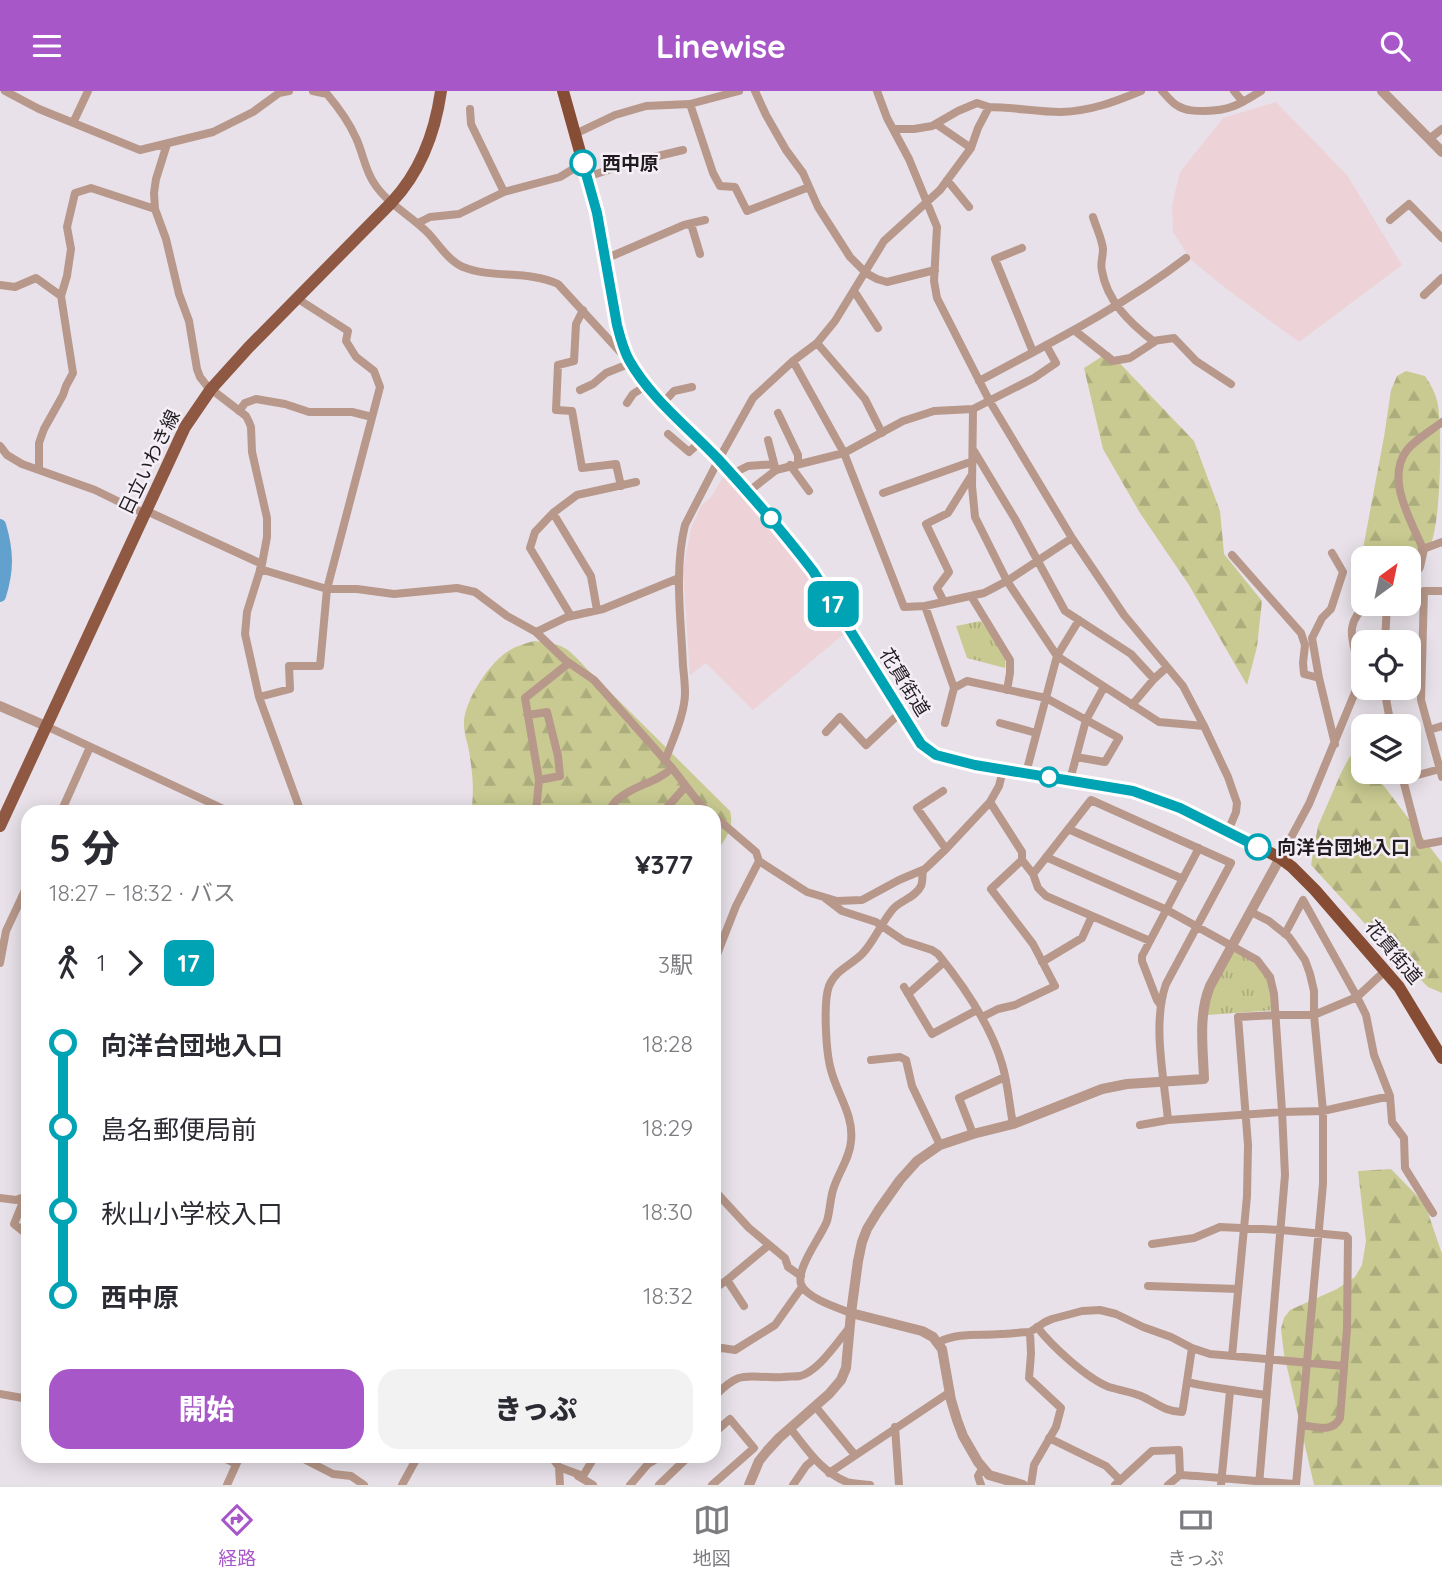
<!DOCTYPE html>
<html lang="ja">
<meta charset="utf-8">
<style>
:root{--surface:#fff;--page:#f2f2f3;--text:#2b2b33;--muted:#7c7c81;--line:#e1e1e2;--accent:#a757c8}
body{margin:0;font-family:Quicksand,"Noto Sans JP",sans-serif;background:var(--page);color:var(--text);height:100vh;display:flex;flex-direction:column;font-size:26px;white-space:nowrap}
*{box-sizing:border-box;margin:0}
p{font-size:23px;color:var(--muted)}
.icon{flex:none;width:38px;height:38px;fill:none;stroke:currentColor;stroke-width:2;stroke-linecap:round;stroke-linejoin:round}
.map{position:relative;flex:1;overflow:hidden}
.panel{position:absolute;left:21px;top:714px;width:700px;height:658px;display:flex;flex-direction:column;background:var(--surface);border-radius:21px;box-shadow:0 4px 18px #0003}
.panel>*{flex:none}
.badge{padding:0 14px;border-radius:10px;font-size:24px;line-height:46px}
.needle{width:46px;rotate:33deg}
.buttons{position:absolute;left:1351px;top:455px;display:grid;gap:14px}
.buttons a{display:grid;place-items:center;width:70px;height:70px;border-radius:14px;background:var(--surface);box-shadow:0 4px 18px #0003;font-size:35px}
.map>.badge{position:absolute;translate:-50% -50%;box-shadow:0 0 0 4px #fff}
.legs{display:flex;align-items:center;gap:10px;height:77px;padding:0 28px;font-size:23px}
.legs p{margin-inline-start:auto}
.overview{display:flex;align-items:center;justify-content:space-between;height:119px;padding:0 28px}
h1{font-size:38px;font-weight:800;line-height:52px}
.button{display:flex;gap:14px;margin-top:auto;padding:14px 28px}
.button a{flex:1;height:80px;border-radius:21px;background:var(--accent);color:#fff;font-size:28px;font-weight:800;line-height:80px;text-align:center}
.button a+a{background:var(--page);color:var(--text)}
ul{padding:0 28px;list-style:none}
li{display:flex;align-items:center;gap:24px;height:84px;font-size:26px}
li i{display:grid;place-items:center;width:10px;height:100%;margin:0 9px;background:currentColor}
li i::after{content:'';width:18px;height:18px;margin:-9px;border:5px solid;border-radius:50%;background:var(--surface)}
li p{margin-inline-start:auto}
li:first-child i{background:linear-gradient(#0000 50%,currentColor 0)}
li:last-child i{background:linear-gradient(currentColor 50%,#0000 0)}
header{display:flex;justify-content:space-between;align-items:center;height:91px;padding:0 28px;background:var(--accent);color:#fff;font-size:32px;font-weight:800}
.tab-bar{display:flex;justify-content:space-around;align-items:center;height:98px;border-top:2px solid var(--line);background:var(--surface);font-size:19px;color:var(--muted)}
.tab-bar a{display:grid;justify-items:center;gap:4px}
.tab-bar .selected{color:var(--accent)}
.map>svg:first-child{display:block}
.education{fill:#edd2d7}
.forest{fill:url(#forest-firs)}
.park{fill:url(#park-tufts)}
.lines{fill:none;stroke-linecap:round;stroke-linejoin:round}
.river{stroke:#62a1ce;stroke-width:12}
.minor{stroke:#b8988b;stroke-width:8}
.tertiary{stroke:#b8988b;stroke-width:10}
.primary{stroke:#8e5842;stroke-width:12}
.trunk{stroke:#864c34;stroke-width:12}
.line-1-casing{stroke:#fff;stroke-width:16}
.line-1{stroke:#00a3b4;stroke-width:10}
.stop-1-dot{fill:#fff;stroke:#00a3b4;stroke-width:3.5}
.labels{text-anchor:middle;stroke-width:5;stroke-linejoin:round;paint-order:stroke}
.stop-label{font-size:19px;font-weight:bold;fill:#201d20;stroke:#f5eef6;text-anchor:start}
.street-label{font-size:19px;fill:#201d20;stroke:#f5eef6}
</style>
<header><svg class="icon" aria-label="menu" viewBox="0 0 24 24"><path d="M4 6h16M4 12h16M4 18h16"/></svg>Linewise<svg class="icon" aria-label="search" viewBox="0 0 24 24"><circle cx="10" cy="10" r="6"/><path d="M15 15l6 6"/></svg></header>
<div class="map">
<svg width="1442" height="1394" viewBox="0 0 1442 1394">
<defs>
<pattern id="forest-firs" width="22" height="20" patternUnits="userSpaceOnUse" patternTransform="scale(1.75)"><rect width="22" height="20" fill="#c8ca91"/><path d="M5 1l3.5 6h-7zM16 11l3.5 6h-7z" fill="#acad7d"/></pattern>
<pattern id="park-tufts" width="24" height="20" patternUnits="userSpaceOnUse" patternTransform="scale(1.75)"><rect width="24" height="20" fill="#c8ca91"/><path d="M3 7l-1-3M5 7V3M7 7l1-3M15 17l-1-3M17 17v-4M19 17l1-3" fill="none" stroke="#acad7d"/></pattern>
</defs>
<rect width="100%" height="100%" fill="#e8e1e9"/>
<path class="education" d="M1276 11 1347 84 1402 174 1299 251 1228 199 1191 169 1173 141 1172 114 1180 81 1223 27Z
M725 383 802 475 845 542 753 619 706 572 690 584 683 479 691 437 701 415 711 406Z"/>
<path class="forest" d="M1109 261 1194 350 1220 420 1224 463 1262 510 1257 556 1247 594 1189 494 1140 422 1103 358 1084 277Z
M1406 280 1425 285C1431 294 1436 303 1438 314 1442 339 1442 451 1425 463 1408 472 1385 467 1366 467L1362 463 1384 346 1391 299 1397 285Z
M534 550C563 553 566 555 586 577L730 720C735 738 724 750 714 764V721H471C475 700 472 676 468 655 466 648 464 641 464 634 463 612 487 576 504 563 513 556 523 553 534 550Z
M1350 665 1363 677V681H1368L1384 695 1442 772V902L1428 896 1368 836 1311 774 1318 735 1341 682Z
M1391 1078 1425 1113 1442 1163V1394H1314L1284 1263 1281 1238 1284 1227 1290 1219 1337 1198 1355 1186 1362 1174 1366 1150 1358 1080Z"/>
<path class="park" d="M981 530 1006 565 1005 577 967 567 956 535Z
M1233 855 1266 880 1275 919 1208 924 1204 916Z"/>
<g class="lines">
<path class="river" d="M0 434C8 461 8 479 0 505"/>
<path class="minor" d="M5 0 39 18 140 59 213 41 253 21 279 2 289 0
M313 0 327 3C338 16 349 31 356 47 363 62 365 79 374 92 387 113 412 125 429 143 439 154 449 170 463 176 493 188 528 179 558 193L623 264
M755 0 766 24 786 59 803 82 818 116 850 166 866 182 877 188 887 191 935 179
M877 0 887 27 909 68 937 136 934 190 937 207 989 309 1072 447 1124 524 1183 595 1204 635 1228 686 1237 712 1236 721 1228 740
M1162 0C1167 5 1172 12 1178 15 1186 20 1196 20 1205 20 1230 20 1240 13 1261 0
M1234 0 1243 11
M690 13 713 82 720 95 735 96 747 120 809 96
M470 18 471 33 504 101
M73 32 88 0
M936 33 971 57
M893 38H914L932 35 958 20 977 12 989 16
M575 43 615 24 646 15 690 13 739 0
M1429 48 1442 38
M167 53 156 88 154 102 155 118 166 148 179 203 189 230 197 278 200 286 207 295 246 325 249 331 251 336 252 361 267 427V446L262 473 247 521 245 543 259 606 301 721
M587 86 629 72 683 59
M947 89 969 116
M1093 126C1096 136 1102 148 1103 158 1103 166 1100 173 1102 180 1107 210 1130 232 1153 250L1174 247 1196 270 1231 293
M1390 129 1409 113 1442 147
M418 132 430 126 459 123 504 101 560 86 583 72
M691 133 700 163
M1022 157 995 168 1033 261
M605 168 684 134 705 129
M0 194 15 196 36 187 61 205 73 282 66 295 63 304 44 338 39 352V379
M854 200 878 237
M1424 204 1442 187
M61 205 67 185 71 158 67 136 75 102 91 97 155 118
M583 219 576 233 574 270 558 274 556 319 572 320 582 377 616 373 621 395
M1074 239 1113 270 1130 267 1156 250
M817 252 865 308 882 342
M1046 254 1056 272 1034 287 973 318 972 395 975 426 1007 490 1057 565 1159 631 1204 635
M793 270 844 362 904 516 925 515 984 502 1007 490 1072 447
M979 290C1050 252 1122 216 1186 167
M580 299 593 293 606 282 631 272
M627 312 633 303 647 294
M663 312 674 300 692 296
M239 320 245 312 256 308 285 313 309 321H352L372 326
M778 322 798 364V372
M1442 331C1432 339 1415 349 1407 359 1385 388 1411 429 1423 458L1442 451
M668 343 689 361 701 350
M768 349 775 376
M0 355 7 364 22 373 95 399 136 419 151 422 262 473
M974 360 1015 428 1065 520 1131 563 1154 588 1167 576
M790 374 809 400
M732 383 748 375 774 373
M748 401 776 379 844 362 903 330 934 320 973 318
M883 402 973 370
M553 422 591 485 597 519
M1332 462 1343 481 1331 518 1322 527 1312 547 1319 587 1335 653
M1232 464 1301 542 1305 554 1303 572 1304 583 1319 587
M260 478 327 498H357L394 503 457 497 475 501 507 525 536 541 565 569 594 589 672 677 699 712 708 721
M1442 500H1424L1421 609 1442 686
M971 505 1010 569V582L1007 599
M944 511 937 497 949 481 926 433 948 422 971 385
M925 515 954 597 967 590 1046 607 1119 647 1105 671 1076 666
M571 525 530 457 535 441 553 422 577 404 636 391
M536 541 567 526 603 518 679 487
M1385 551 1387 513
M1409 575 1422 576
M1384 597 1391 635
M259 606 290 598 289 575H320L327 498 380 296 374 280 356 266 346 250 348 240 298 208
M1132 614 1154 588
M528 624 547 621 558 665 560 685 539 689
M945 632 954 597
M1000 632 1036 642
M46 635 230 721
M1429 639 1442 635
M826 641 840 626 866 654 901 621
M665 670C672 650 685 623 685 602 685 593 684 584 683 575 681 528 674 479 685 434L719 368 753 307 793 270 817 252 835 230 884 150 940 99 971 57 978 37 989 16C1013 16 1037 21 1061 21 1091 20 1114 11 1141 0
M1401 681 1420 754 1442 750
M1026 682 1057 565 1079 529
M1403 688 1440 678
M1070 689 1086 629 1104 596
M943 700 917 717 946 758
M990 711 1022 761V769L1033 783
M61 721 90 656
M536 721 539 689 525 607 569 572
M608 721C611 717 614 711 618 708 634 694 657 692 672 677
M663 721 685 696
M714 725 756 761 759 770 736 815 714 871
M1068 738 1183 788
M1046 766 1167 819 1257 869 1270 886 1274 903 1282 1020 1285 1084 1259 1394
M1280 767 1309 713 1358 594C1365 563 1334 539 1368 513
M759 770 807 801 837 810 862 809 899 789 925 778 946 758 990 711 999 695 1003 679
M825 807 842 820 876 831 904 850 932 859 938 863C963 894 991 935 1002 973 1008 992 1009 1013 1013 1033
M1251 821 1269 830 1289 846 1305 869 1310 883 1314 900V924L1323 1020V1093L1296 1394
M1150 850 1046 805 1038 797 1033 783 1091 709 1231 772 1166 893C1152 933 1164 986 1168 1029
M1042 871 1082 847 1092 825
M0 872 6 840 28 793
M904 896 932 943 977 919
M908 903 944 871
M1160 913 1157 909 1142 870V865L1199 757
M982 926 998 918 1015 914 1055 895 1033 853 991 798 1022 769
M871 969 900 966 906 969 912 995 940 1054
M1390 1005 1392 1031 1404 1047 1405 1077 1433 1122
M1140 1034 1168 1029 1282 1021 1323 1020 1390 1005 1374 964 1366 924 1357 906 1386 879
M973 1043 959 1007 1005 986
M714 1099 749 1137 785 1167 788 1176 801 1185
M25 1106 14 1133 28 1144
M0 1107 16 1109 27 1105
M1152 1153 1194 1147 1220 1136 1281 1139 1346 1145 1348 1147 1347 1238 1340 1327C1333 1342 1316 1336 1302 1334
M727 1189 744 1215
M1148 1195 1238 1198
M714 1198 727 1189 769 1154
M851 1222C838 1217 806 1207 801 1193 796 1177 821 1146 827 1130 830 1120 830 1109 833 1099 838 1082 850 1067 851 1050 854 1024 837 1003 831 979 826 962 823 911 829 895 836 878 852 874 863 862 875 849 881 832 893 818 901 809 915 807 921 795 923 791 922 784 923 779
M1037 1236C1052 1255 1086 1287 1109 1296 1119 1299 1131 1301 1141 1305 1155 1311 1165 1321 1182 1321L1183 1317 1192 1257
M1030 1241 1031 1263 1029 1287 1061 1317 1056 1336 1034 1374 1031 1394
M939 1251C959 1241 979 1245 1001 1243 1011 1243 1020 1241 1030 1241L1045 1231 1052 1228 1082 1220 1100 1219 1116 1223 1143 1236 1171 1246 1192 1257 1210 1263 1344 1275
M714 1260 722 1257 735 1259 775 1234 802 1196
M1232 1265 1247 1105 1248 1054 1238 926 1276 924H1314L1357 906 1303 809 1285 843
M1187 1291C1213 1297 1239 1300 1266 1304
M0 1303 28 1308
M714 1306C742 1276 747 1288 783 1286 788 1285 795 1286 800 1285 819 1280 837 1251 850 1236
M815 1315 855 1364
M895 1336 899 1394
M790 1337C807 1358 821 1381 847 1391 854 1393 863 1393 870 1394
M1049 1347 1106 1375 1120 1389
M220 1365 236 1373
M298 1365 333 1383 351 1385 364 1394
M551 1365 559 1376 560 1394
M559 1376 583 1385 595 1365
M829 1382 950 1301
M578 1385 593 1394
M227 1394 240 1365
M402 1394 418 1365
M630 1394 648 1373 661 1365
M659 1394 689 1365
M712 1394 754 1357 730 1328 714 1342
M793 1394 806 1375 814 1368
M981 1394 978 1385 982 1378
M1115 1394 1152 1360 1179 1359 1180 1384
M1168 1394 1180 1384C1219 1386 1257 1391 1296 1393
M1221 1394 1230 1300"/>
<path class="tertiary" d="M1382 0 1442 61
M1409 488 1419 476 1423 458
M0 615 46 635
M851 1222 922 1240 933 1246 942 1258 951 1309 957 1329 963 1345 978 1371 989 1384 1023 1394
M749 1394 759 1370 767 1360 779 1347 829 1303 841 1289 846 1277 851 1222 858 1170 862 1151 867 1138 878 1120 900 1089 917 1070 940 1054 973 1043 1013 1033 1102 998 1127 993 1204 988C1203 958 1198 924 1210 895L1280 767"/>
<path class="primary" d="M0 735 185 336 211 298 249 256 392 111C421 80 435 42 441 0"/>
<path class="trunk" d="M563 0 597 122 617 234C620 246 623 258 629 269 651 308 689 337 719 369 752 405 783 441 813 480L921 654 936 664 975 674 1115 696 1160 709 1207 729 1280 767 1292 776 1315 799 1399 896 1442 967"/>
</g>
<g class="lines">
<defs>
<path id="line-1" d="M583 72 597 122 617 234C620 246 623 258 629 269 651 308 689 337 719 369 752 405 783 441 813 480L921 653 936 664 975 674 1133 700 1180 717 1258 756"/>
</defs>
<use href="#line-1" class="line-1-casing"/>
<use href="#line-1" class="line-1"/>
</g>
<g class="stop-1-dot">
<circle cx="583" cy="72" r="12"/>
<circle cx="771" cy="427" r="9"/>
<circle cx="1049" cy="686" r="9"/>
<circle cx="1258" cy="756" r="12"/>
</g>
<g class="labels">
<g class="stop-label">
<text x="602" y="79">西中原</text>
<text x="1277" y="763">向洋台団地入口</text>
</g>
<g class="street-label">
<text transform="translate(149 371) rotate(-64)" y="7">日立いわき線</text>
<text transform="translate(905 591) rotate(58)" y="7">花貫街道</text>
<text transform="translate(1394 861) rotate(50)" y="7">花貫街道</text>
</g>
</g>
</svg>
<div class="buttons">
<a><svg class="needle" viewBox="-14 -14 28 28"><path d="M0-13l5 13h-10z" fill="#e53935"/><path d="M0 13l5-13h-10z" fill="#7c7c81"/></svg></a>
<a><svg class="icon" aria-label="locate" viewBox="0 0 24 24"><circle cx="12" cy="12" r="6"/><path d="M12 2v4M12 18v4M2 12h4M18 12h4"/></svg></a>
<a><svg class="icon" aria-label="layers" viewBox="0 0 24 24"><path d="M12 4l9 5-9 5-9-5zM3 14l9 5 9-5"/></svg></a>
</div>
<b class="badge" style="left:833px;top:513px;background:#00a3b4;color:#fff">17</b>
<section class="panel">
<div class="overview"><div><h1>5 分</h1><p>18:27 – 18:32 · バス</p></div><b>¥377</b></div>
<div class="legs"><svg class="icon" aria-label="walk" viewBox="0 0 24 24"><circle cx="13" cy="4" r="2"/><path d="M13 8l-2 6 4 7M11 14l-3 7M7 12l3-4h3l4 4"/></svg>1<svg class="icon" aria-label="forward" viewBox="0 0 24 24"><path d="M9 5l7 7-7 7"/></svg><b class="badge" style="background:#00a3b4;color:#fff">17</b><p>3駅</p></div>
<ul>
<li><i style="color:#00a3b4"></i><b>向洋台団地入口</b><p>18:28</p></li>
<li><i style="color:#00a3b4"></i><span>島名郵便局前</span><p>18:29</p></li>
<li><i style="color:#00a3b4"></i><span>秋山小学校入口</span><p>18:30</p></li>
<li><i style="color:#00a3b4"></i><b>西中原</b><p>18:32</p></li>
</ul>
<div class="button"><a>開始</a><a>きっぷ</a></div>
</section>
</div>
<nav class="tab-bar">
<a class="selected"><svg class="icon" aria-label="directions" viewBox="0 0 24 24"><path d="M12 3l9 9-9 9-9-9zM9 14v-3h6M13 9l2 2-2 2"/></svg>経路</a>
<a><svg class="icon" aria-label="map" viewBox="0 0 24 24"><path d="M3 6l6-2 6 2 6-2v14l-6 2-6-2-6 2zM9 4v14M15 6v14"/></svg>地図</a>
<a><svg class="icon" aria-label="tickets" viewBox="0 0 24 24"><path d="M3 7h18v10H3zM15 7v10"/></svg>きっぷ</a>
</nav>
